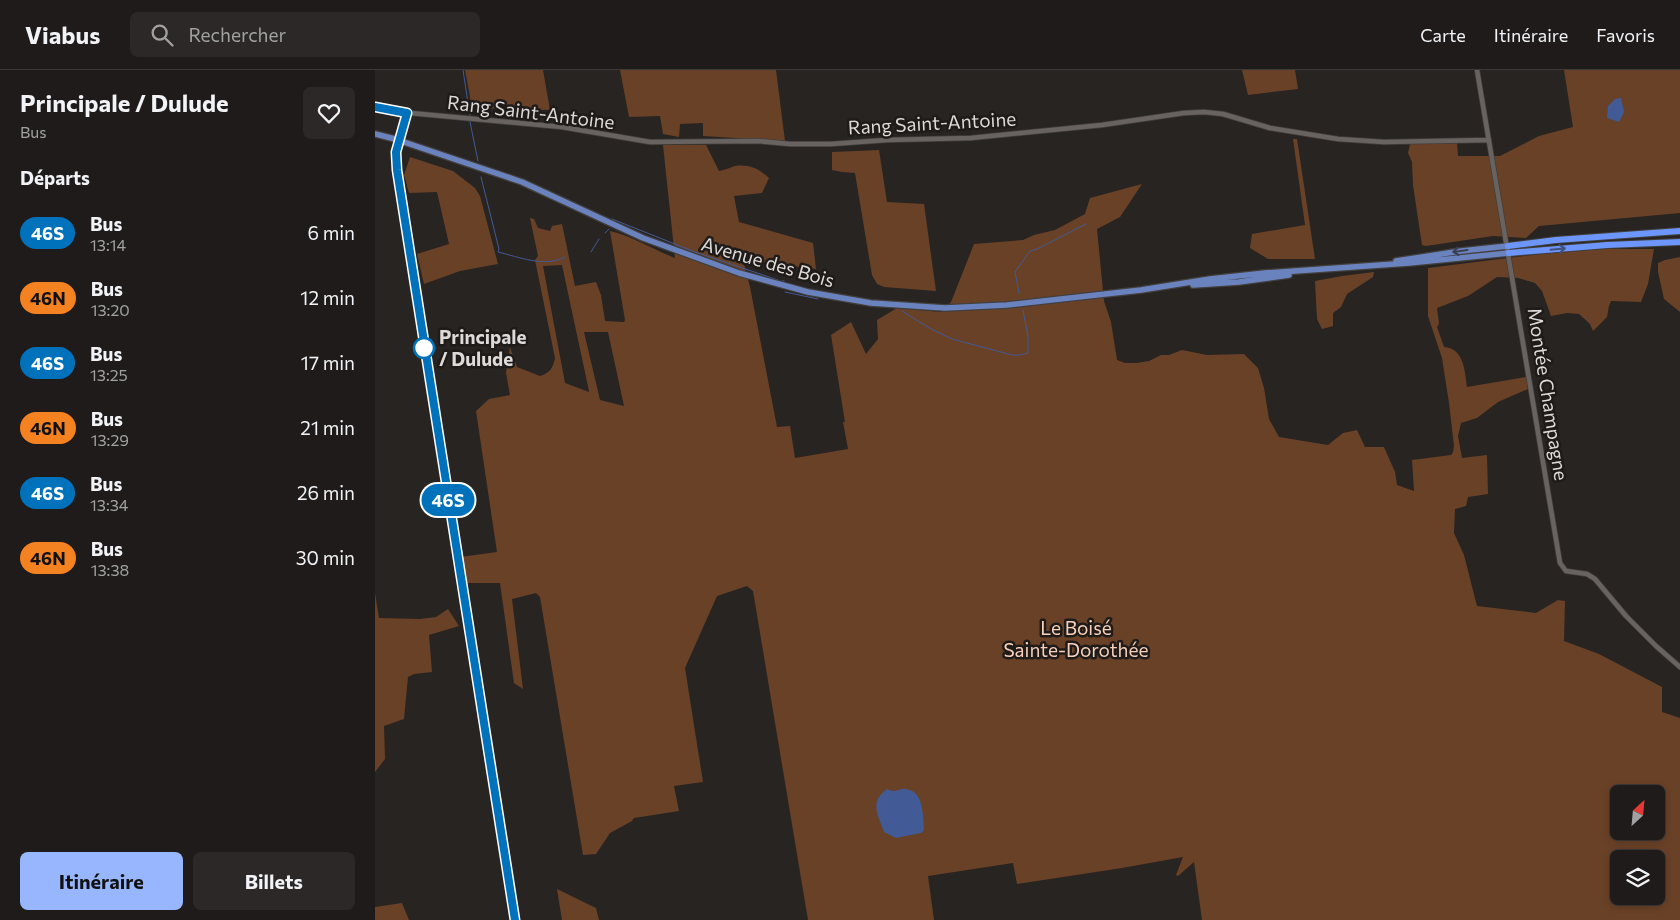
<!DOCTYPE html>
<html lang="fr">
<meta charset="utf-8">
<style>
:root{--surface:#1e1b1a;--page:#2b2827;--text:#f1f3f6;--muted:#a1a1a2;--line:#3c3939;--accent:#97b6fd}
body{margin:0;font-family:Commissioner,sans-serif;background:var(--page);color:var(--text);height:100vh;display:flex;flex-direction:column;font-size:19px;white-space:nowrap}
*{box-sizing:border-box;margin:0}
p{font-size:16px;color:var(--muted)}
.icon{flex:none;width:28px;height:28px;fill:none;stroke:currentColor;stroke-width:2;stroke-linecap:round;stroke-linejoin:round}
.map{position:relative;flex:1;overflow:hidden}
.drawer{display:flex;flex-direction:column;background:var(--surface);width:375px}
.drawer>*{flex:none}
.badge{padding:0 10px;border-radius:16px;font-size:18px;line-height:32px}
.needle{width:32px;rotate:26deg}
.fabs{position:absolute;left:1235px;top:715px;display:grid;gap:10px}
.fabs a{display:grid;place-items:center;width:55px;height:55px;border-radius:8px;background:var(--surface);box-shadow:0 2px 8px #0003,0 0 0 1px var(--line);font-size:25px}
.map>.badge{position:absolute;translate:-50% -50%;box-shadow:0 0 0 2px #fff}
h2{padding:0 20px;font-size:19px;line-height:45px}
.round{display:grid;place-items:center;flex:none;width:52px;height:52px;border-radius:8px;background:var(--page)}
.overview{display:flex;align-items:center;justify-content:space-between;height:85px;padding:0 20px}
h1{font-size:24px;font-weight:700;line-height:38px}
.cta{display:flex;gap:10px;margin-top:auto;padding:10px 20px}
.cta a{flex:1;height:58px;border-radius:8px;background:var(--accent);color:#111;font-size:20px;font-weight:700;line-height:58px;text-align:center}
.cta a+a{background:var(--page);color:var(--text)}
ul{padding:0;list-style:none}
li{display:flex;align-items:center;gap:15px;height:65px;padding:0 20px}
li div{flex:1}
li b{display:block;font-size:19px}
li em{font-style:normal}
li .badge{min-width:55px;font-weight:700;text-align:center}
header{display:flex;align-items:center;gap:30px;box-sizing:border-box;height:70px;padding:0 25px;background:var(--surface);border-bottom:1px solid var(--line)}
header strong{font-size:24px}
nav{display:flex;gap:28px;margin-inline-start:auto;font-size:18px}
.search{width:350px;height:45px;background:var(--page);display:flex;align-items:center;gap:12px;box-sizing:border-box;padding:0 18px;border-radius:8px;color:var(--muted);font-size:19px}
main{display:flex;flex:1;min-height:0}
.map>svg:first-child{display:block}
.green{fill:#694127;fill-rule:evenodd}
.water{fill:#425a96}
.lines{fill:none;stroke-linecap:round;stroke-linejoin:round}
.stream{stroke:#425a96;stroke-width:1}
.minor-casing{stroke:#423f3d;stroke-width:6}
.major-casing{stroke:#423f3d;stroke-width:8}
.highway-casing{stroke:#423f3d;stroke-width:8}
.minor{stroke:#686360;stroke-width:4.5}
.major{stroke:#6a82be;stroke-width:5.5}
.highway{stroke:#6c96fc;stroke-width:6}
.oneway{stroke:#42527f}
.oneway2{stroke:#393f53}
.line-casing{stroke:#fff;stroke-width:11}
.line{stroke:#0072bc;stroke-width:8}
.stop-dot{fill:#fff;stroke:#0072bc;stroke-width:2.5}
.labels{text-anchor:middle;stroke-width:5;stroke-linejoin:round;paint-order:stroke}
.street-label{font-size:19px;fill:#dddad9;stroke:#1f1b19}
.stop-label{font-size:19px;font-weight:bold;fill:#dddad9;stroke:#1f1b19;text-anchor:start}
.park-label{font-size:19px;fill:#f6d0ba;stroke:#1f1b19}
</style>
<header>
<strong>Viabus</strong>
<div class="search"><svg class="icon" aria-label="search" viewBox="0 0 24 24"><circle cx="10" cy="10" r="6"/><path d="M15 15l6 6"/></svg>Rechercher</div>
<nav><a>Carte</a><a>Itinéraire</a><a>Favoris</a></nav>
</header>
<main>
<section class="drawer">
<div class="overview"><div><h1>Principale / Dulude</h1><p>Bus</p></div><a class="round"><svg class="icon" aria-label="heart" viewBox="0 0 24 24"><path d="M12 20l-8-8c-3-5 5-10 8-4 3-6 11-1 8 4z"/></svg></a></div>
<h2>Départs</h2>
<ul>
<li><span class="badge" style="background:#0072bc;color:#fff">46S</span><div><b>Bus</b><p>13:14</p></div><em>6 min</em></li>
<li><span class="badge" style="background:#f58220;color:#111">46N</span><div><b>Bus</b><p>13:20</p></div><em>12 min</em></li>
<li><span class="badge" style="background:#0072bc;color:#fff">46S</span><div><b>Bus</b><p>13:25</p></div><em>17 min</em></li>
<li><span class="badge" style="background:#f58220;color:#111">46N</span><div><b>Bus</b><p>13:29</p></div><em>21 min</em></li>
<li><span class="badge" style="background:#0072bc;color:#fff">46S</span><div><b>Bus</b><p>13:34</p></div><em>26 min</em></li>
<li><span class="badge" style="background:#f58220;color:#111">46N</span><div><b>Bus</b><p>13:38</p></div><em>30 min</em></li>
</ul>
<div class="cta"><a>Itinéraire</a><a>Billets</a></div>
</section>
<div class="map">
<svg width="1305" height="850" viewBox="0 0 1305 850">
<rect width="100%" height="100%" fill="#282422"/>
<path class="green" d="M90 0H168L175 40 97 38Z
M245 0H401L410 71 328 66V53L305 54 304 67 288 64 285 46 254 47Z
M867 0H920L923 19 873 25Z
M1189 0H1305V143L1164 156 1151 168 1118 166 1051 176 1047 175 1038 115 1037 92 1033 83 1035 74 1082 73 1083 86H1125L1164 66 1198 57Z
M918 69H922L940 189H893L875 178 877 164 930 155Z
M288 75H331L344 101C350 100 354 98 360 96 375 94 384 99 394 108L387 123 359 126 364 152 438 173 441 199 368 190 375 217 402 357 415 356 420 388 473 379 468 352H470L456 265 476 252 491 284 503 269 502 250 522 238 566 242 576 232 599 174 648 170 659 165 680 160 710 144 715 128 767 114 745 147 722 159 729 231 736 252 742 290 750 293H762L774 291 786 285H794L807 280 832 285 869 284 883 298 889 318 894 349 904 367 953 375 968 363 982 360 990 377H1009L1020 402 1022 415 1039 421 1037 390 1076 385 1078 382 1079 376 1074 333 1067 288 1053 246V198L1206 179H1279L1273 214 1266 232 1236 231 1234 236 1232 247 1218 261 1215 254 1204 244 1192 243 1176 246 1167 221 1160 213 1143 208 1122 207 1093 226 1062 238 1064 254 1062 257 1069 277C1089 278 1090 302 1092 317L1151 307 1153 319 1123 332 1102 348 1086 353 1083 366 1087 388 1112 385 1113 424 1093 427 1091 436 1080 439 1079 463 1089 485 1102 536 1161 543 1183 530 1190 531 1189 571 1224 584 1287 617V642L1305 648V850H827L819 792 803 806 801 805 808 787 747 798 642 814 638 793 553 806 559 850H433L378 521 372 516 342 526 310 598 328 712 299 716 304 741 259 748 257 751 235 763 221 784 208 785 165 527 161 523 137 529 148 619 139 613 125 513H88L85 487 122 482 101 341 114 329 135 325 131 303 135 277 142 297 165 306C175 303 178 298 180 288L160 190 163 186 155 148 159 149 163 158 175 161 177 156 187 154 200 216 221 212 226 225 230 251 249 252 250 250 235 161C257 166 279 180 300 188ZM187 195 214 321V322L190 313 168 196ZM209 262H233L249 336 225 330ZM1244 724H1281V761H1244ZM1244 789H1281V826H1244Z
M504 80 512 132 549 134 561 221 509 217 502 214 497 205 480 103 467 102 457 100V82Z
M35 87 78 101 100 118 105 126 123 194 85 201 49 214 42 184 74 174 62 122 34 123 29 105Z
M1305 187V242L1289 229 1283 202V193L1290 190Z
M999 202 998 207 972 224 966 237 958 243V256L947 259 942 249 940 211 967 206Z
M0 523 4 548 45 549 61 547 73 539 84 556 54 565 57 602 39 604 33 607 29 649 9 656 10 689 0 702Z
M182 819 221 838 224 850H187Z
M27 833 34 850H0V837Z"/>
<path class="water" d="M1246 28 1249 42 1244 52 1232 48 1233 36 1240 29Z
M512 719C514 720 517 721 519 721 524 721 527 718 531 719 549 721 548 746 549 760L546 763 521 768 509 762C503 745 494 732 512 719Z"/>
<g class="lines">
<path class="stream" d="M88 0 95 46
M95 52 103 91
M106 107 124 179 123 182C144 187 170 198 190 187
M237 149 320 182 403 210
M230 163 234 159
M216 182 224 169
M407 211H409
M410 222 443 229
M644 223 640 202 655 181 662 179 711 154
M527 241 556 259 577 269 637 285H645L653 283V266L648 240"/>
<defs>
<path id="minor" d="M1102 0 1185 493 1191 501 1212 504 1220 509 1251 546 1281 576 1305 597
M0 37 35 43 187 57 275 72 383 71 415 74H456L512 70 596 68 727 55 809 43 829 42 848 44 895 58 963 69 1009 72 1114 70
M32 43 21 82 22 101 140 850"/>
<path id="major" d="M0 64 20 69 147 112 268 168 364 203 433 222 496 233 570 238 632 235 766 220 835 209 890 203 1034 193 1134 183
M1021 191 1086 181 1133 176
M818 215 864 212 914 205"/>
<path id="highway" d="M1133 176 1181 170 1305 161
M1134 183 1232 175 1305 172"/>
</defs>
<use href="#minor" class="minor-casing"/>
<use href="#major" class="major-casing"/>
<use href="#highway" class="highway-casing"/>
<use href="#minor" class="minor"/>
<use href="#major" class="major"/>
<use href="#highway" class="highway"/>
</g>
<defs><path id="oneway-shaft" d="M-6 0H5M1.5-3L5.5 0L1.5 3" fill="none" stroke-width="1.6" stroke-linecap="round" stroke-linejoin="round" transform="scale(1.25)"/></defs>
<use class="oneway" href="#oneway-shaft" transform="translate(1183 179) rotate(-5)"/>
<use class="oneway2" href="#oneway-shaft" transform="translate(1085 181) rotate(172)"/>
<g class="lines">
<defs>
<path id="line" d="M0 37 32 43 21 82 22 100 140 850"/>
</defs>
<use href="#line" class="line-casing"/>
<use href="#line" class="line"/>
</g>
<circle class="stop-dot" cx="49" cy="278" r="10"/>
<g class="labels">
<g class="street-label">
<text transform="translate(156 42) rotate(7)" y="7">Rang Saint-Antoine</text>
<text transform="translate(557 53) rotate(-3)" y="7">Rang Saint-Antoine</text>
<text transform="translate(393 192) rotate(16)" y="7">Avenue des Bois</text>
<text transform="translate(1173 324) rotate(81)" y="7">Montée Champagne</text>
</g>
<g class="stop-label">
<text x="64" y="274">Principale<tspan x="64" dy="22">/ Dulude</tspan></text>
</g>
<g class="park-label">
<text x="701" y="565">Le Boisé<tspan x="701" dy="22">Sainte-Dorothée</tspan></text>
</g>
</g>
</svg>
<div class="fabs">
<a><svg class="needle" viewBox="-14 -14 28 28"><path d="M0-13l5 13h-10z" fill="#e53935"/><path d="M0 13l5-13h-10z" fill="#a1a1a2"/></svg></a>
<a><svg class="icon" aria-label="layers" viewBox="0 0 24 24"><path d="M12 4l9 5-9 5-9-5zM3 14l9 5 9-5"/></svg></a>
</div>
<b class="badge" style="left:73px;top:430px;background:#0072bc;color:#fff">46S</b>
</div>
</main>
